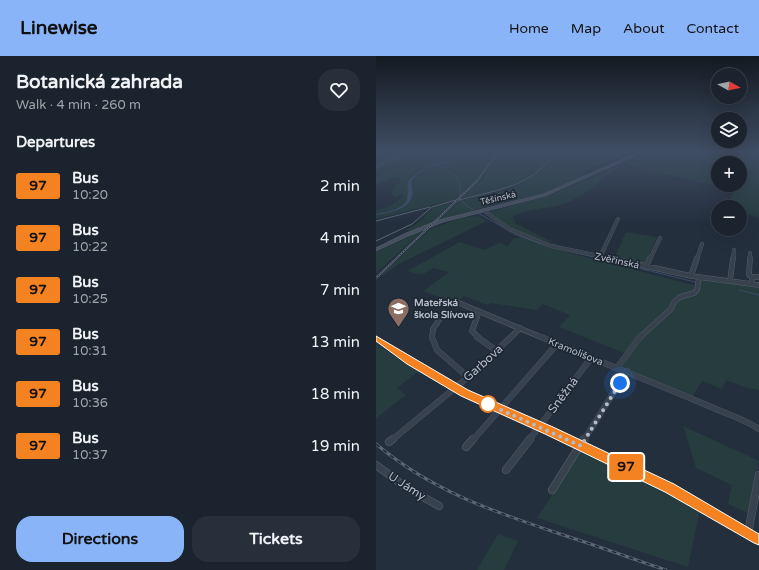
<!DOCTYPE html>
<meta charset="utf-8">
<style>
:root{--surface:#1b232e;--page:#282f3a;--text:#f1f3f6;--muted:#a0a4aa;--line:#39404a;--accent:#8ab4f8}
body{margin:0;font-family:"Varela Round",sans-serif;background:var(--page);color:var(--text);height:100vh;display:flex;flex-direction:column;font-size:15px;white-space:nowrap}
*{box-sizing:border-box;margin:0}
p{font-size:13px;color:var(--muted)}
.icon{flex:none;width:22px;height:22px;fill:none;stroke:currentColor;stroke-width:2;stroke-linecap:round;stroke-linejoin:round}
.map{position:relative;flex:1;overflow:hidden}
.sheet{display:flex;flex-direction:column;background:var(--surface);width:376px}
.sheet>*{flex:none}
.badge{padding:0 8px;border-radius:3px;font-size:14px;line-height:26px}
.needle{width:26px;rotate:98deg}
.fabs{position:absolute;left:335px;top:12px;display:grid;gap:8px}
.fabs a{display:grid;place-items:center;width:36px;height:36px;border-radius:50%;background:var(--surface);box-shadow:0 4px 16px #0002,0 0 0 1px var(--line);font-size:20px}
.you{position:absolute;width:20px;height:20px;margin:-10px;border:3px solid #fff;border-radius:50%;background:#1a73e8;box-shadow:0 0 0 6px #1a73e833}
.map>.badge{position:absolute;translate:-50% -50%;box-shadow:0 0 0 2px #fff}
h2{padding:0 16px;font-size:15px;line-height:36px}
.round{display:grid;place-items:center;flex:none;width:42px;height:42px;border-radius:16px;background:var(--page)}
.summary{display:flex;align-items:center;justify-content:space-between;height:68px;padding:0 16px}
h1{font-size:19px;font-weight:800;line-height:30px}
.action{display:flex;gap:8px;margin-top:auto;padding:8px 16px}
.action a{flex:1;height:46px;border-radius:16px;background:var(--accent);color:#111;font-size:16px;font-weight:800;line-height:46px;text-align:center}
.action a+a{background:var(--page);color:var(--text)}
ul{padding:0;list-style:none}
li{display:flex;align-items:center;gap:12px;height:52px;padding:0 16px}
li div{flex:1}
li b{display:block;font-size:15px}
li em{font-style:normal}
li .badge{min-width:44px;font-weight:700;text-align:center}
header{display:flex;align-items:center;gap:24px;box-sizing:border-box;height:56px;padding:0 20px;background:var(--accent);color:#111}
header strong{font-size:19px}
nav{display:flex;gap:22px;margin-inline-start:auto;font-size:14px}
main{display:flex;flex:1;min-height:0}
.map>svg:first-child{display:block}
.green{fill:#263c3f;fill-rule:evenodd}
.water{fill:#394c67}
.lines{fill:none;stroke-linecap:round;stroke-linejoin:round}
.stream{stroke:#394c67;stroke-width:1}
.street-far4-casing{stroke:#565f6c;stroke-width:3}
.street-far3-casing{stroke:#565f6c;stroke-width:4}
.street-far2-casing{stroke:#565f6c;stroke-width:5.5}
.street-far1-casing{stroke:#565f6c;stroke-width:6}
.street-casing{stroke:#565f6c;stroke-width:8}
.secondary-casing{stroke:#565f6c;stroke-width:1}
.street-far4{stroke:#38414e;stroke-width:2.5}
.street-far3{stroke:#38414e;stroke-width:3.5}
.street-far2{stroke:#38414e;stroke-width:4.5}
.street-far1{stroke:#38414e;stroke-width:5.5}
.street{stroke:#38414e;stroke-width:7}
.secondary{fill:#465061;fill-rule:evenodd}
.tram{stroke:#5a6575;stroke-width:1}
.rail-far1-casing{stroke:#5a6575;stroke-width:2}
.rail-casing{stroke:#5a6575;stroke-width:3}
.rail-far1{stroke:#1d2633;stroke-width:1;stroke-dasharray:1.5;stroke-linecap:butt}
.rail{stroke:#1d2633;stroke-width:1.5;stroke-dasharray:4.5;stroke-linecap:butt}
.line{fill:#f58220;stroke:#fff}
.walk{stroke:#b4bcc9;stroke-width:4;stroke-dasharray:0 7.2}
.stop-dot{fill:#fff;stroke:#f58220;stroke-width:2}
.labels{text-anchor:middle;stroke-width:3.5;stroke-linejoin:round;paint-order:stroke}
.far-street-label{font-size:9px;fill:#b4bcc9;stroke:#1d2633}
.street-label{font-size:10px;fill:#b4bcc9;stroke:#1d2633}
.poi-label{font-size:10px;font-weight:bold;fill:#b4bcc9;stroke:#1d2633;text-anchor:start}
.near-street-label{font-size:12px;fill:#b4bcc9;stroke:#1d2633}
</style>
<header>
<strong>Linewise</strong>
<nav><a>Home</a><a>Map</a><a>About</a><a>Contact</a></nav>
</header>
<main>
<section class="sheet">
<div class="summary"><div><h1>Botanická zahrada</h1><p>Walk · 4 min · 260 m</p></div><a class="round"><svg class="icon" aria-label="heart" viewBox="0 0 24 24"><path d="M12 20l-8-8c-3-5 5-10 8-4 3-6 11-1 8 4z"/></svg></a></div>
<h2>Departures</h2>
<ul>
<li><span class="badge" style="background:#f58220;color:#111">97</span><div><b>Bus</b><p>10:20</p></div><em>2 min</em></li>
<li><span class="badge" style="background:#f58220;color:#111">97</span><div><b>Bus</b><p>10:22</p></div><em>4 min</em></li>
<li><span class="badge" style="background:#f58220;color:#111">97</span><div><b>Bus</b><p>10:25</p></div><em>7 min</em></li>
<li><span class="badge" style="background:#f58220;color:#111">97</span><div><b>Bus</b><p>10:31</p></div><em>13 min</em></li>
<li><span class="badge" style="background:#f58220;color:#111">97</span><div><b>Bus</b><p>10:36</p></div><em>18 min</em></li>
<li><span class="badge" style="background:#f58220;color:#111">97</span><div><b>Bus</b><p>10:37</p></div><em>19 min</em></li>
</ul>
<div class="action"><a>Directions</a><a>Tickets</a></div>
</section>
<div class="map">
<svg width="383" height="514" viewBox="0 0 383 514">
<rect width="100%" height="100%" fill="#242f3e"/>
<path class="green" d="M8 95 31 97 0 110V98Z
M47 95H54L0 119V112L34 97Z
M56 95H120L117 102C92 103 60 101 39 117 27 127 36 134 30 144 25 154 9 156 0 158V154C9 154 20 146 27 141V139L17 141 18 139 14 137 20 129 24 126 25 122H17L0 129V120Z
M127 95H168C152 103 137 103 120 102Z
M172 95H179C172 103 164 112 155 119 136 132 108 138 86 142L107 121 119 103C137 105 156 104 172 95Z
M183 95H255L209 115 211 118 165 138 112 150 63 164 83 145 114 137C119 138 125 135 130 134 152 126 167 112 183 95Z
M287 95H383V161L364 156V151L352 148 359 133 317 125 249 108 271 97 280 98ZM342 107H364V129H342Z
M105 102 116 103 104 121 81 143 0 163V159C12 157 32 154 36 140 38 135 36 130 37 124 52 105 82 104 105 102Z
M244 110C228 122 204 144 184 149 168 154 151 152 137 161L139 167 182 189C158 180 131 176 113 156L171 140Z
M77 146 55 167 34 175 30 174 43 166 58 151Z
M102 160 111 165 23 208 1 223 54 173 88 161Z
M49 173 0 217V196Z
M250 176 281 181 269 207 239 201Z
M145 181 175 192 313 228 324 230 325 223 383 231V334L371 332 350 324 346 333 326 325 316 341 246 311 265 283 296 254 300 247 298 244 289 257 248 297 183 271 194 259 167 248 161 254 115 247 112 249 88 240 79 247 47 235 73 216 57 212 46 219 31 215 84 186 108 194 125 186 131 191 137 183Z
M0 288 43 315 21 332 30 339 0 362Z
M307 370 383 405 372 457 352 448 356 429 320 412Z
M205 394 324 453 312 511 161 462Z
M122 478 142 485 128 514H101Z"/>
<path class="water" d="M167 95H172C150 106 130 102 107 102 90 102 71 105 55 111 49 113 39 118 36 125 35 129 38 135 36 140 33 154 12 157 0 159V158C9 156 25 154 30 145 33 139 31 131 32 125 52 102 88 102 116 102 135 102 150 104 167 95Z"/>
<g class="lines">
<path class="stream" d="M60 109C80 117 86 122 84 144L97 154
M102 157 137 177
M138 178 165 188
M197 196 319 226
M363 234 383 239"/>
<defs>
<path id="street-far4" d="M19 95 32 97
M0 111 30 98 45 95"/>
<path id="street-far3" d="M107 154 133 173 175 190 237 203
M224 201 242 163
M274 203 284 182
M321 203 326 188
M357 203 358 194
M374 203V197"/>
<path id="street-far2" d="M233 202 315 220 383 229
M374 202 373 219 376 221V228
M270 211 274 202
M315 220 321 202
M376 221H383
M354 225 357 202
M83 247 167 282
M56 282 57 273 65 261
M103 282 96 275 103 255
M134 282 144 272
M263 282 295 253 298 246 304 241 318 237 321 234 323 221"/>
<path id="street-far1" d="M56 281 61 294 92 321
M101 281 121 295
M165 281C219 304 274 325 328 348 345 356 367 362 383 373
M0 283 35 306 89 337 192 384
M241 312 264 281
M16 384 97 317 135 281
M97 384 181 288
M153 384 215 302
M208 384 251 315"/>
<path id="street" d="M190 383 293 432 383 482
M13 386 17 383
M90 391 97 383
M0 409 31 432 63 450
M130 414 154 383
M176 434 208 383
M372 477 383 419"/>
<path id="secondary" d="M266 95H270L169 140 67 166 32 180 0 195V192L28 178 63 164 167 138Z"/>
</defs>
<use href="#street-far4" class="street-far4-casing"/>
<use href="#street-far3" class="street-far3-casing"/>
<use href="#street-far2" class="street-far2-casing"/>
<use href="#street-far1" class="street-far1-casing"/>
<use href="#street" class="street-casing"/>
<use href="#secondary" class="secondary-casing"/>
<use href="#street-far4" class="street-far4"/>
<use href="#street-far3" class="street-far3"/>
<use href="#street-far2" class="street-far2"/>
<use href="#street-far1" class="street-far1"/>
<use href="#street" class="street"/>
<use href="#secondary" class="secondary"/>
<path class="tram" d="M83 144C108 137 135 134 157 119 167 112 174 103 182 95
M0 165 54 151
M0 185 36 168 56 151 80 144"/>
<defs>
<path id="rail-far1" d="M0 222 101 125 123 95"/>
<path id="rail" d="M0 388C56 435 116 455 184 478 219 489 254 502 290 514"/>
</defs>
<use href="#rail-far1" class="rail-far1-casing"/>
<use href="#rail" class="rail-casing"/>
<use href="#rail-far1" class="rail-far1"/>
<use href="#rail" class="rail"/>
</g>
<linearGradient id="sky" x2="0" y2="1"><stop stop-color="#141a22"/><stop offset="0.57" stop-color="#3f4d63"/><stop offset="1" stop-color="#3f4d63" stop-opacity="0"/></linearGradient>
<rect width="383" height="167" fill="url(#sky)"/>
<path class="line" d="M0 280 92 334 177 371 298 428 383 478V489L378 487 289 436 169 378 85 340 31 308 0 285Z"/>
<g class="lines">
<path class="walk" d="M112 348 205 390 244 327"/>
</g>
<defs>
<symbol id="school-pin" viewBox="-11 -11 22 30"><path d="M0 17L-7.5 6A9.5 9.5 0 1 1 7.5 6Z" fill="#8d6e63" stroke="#1d2633"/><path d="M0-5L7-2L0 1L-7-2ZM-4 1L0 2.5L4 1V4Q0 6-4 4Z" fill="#fff"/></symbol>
</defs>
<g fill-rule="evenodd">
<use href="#school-pin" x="10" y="240" width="25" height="34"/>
</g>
<circle class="stop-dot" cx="112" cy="348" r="8"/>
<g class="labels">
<g class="far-street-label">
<text transform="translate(122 142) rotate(-13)" y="3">Těšínská</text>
</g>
<g class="street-label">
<text transform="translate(241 204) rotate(12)" y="4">Zvěřinská</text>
<text transform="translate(200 295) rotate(22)" y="4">Kramolišova</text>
</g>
<g class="poi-label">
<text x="38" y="250">Mateřská<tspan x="38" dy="12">škola Slívova</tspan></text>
</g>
<g class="near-street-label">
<text transform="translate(107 307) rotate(-42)" y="4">Garbova</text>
<text transform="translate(187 339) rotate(-53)" y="4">Sněžná</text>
<text transform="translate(31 430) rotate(33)" y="4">U Jámy</text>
</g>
</g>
</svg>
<div class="fabs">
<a><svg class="needle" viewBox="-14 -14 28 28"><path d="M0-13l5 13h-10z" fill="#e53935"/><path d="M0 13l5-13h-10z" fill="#a0a4aa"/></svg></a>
<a><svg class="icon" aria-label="layers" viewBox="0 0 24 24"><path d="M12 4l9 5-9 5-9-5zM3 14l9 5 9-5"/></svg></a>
<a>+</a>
<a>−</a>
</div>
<div class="you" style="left:244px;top:327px"></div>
<b class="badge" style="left:250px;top:411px;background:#f58220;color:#111">97</b>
</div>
</main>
